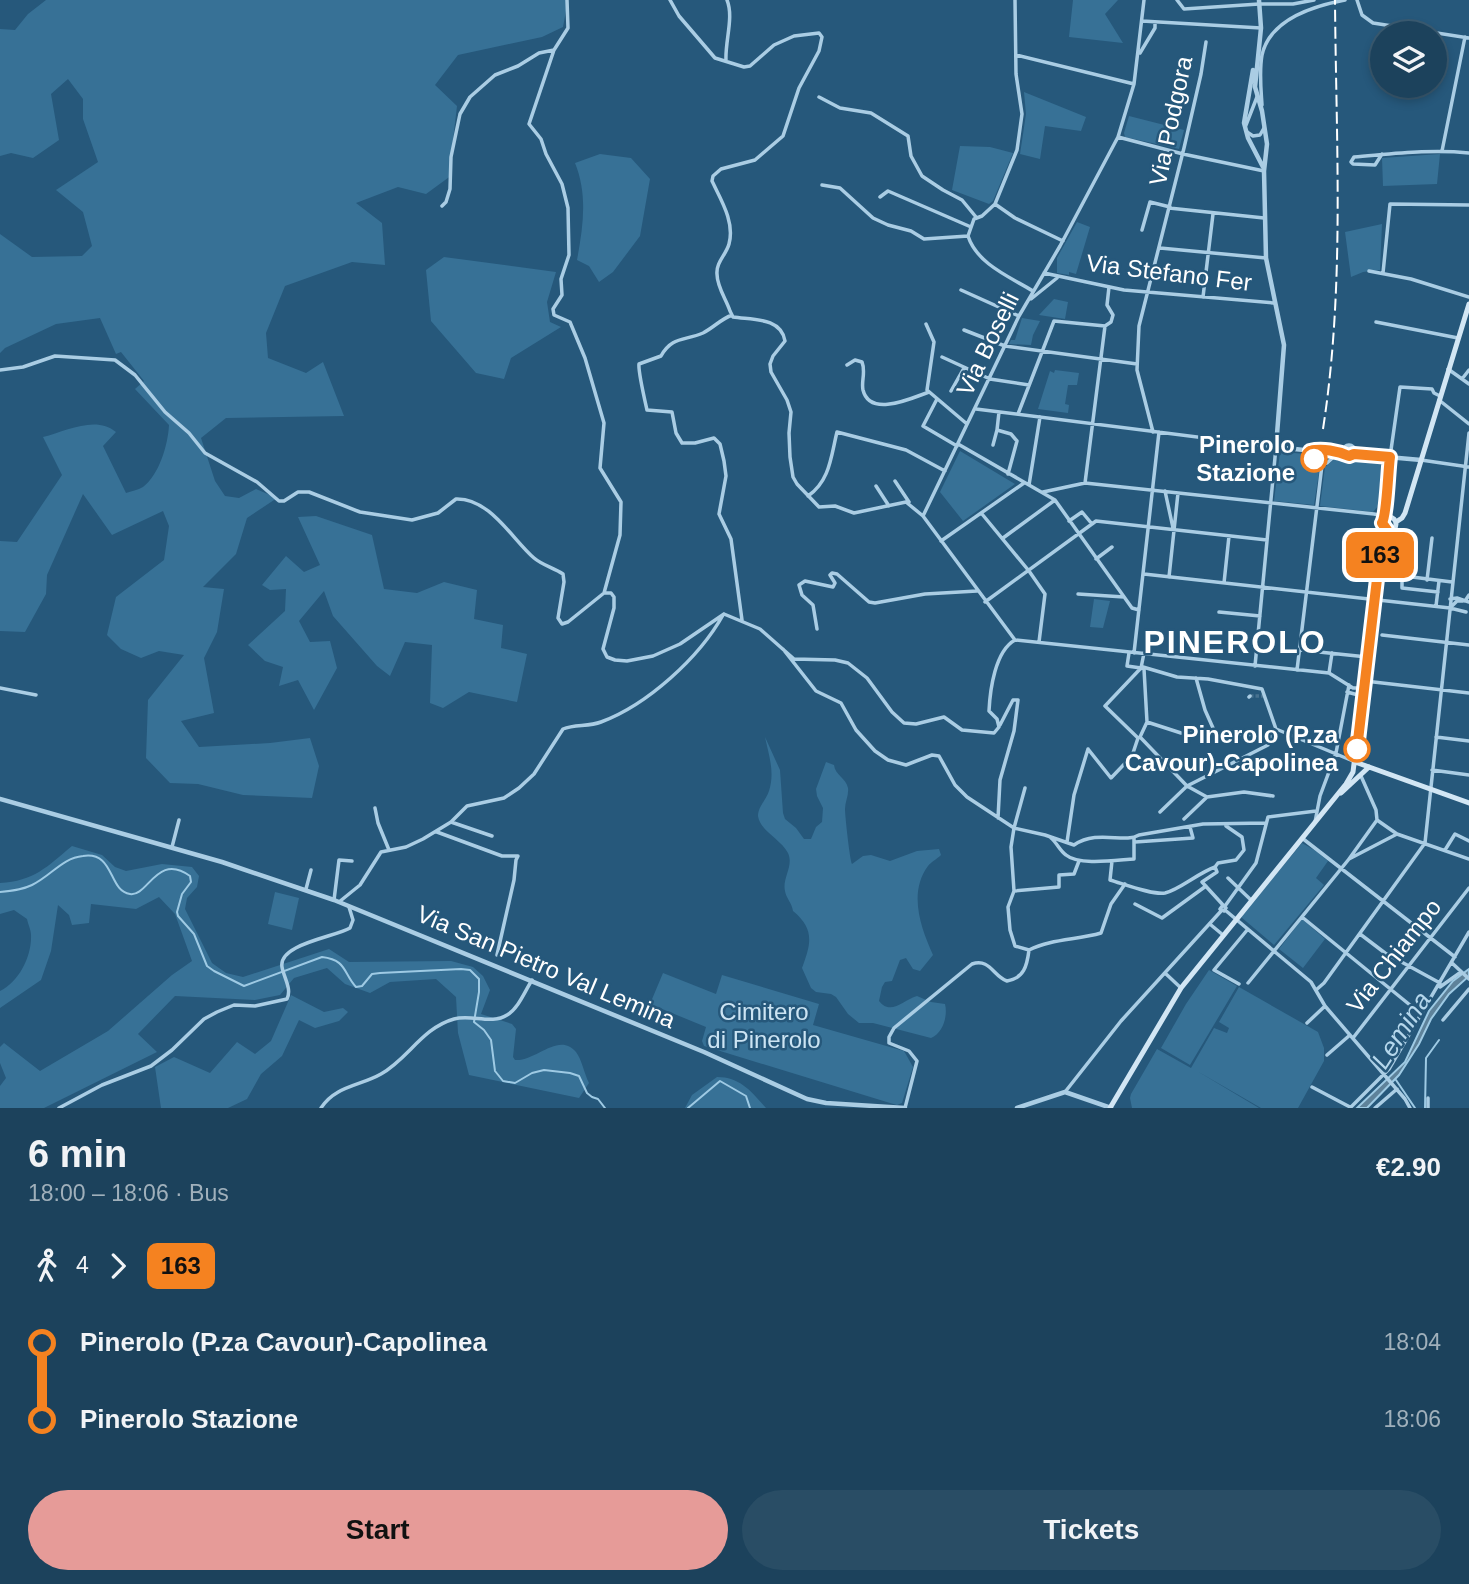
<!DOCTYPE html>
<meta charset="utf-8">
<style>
:root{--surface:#1c425c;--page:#294d65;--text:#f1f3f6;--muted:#a0b0bb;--line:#3a5b72;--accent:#e69b98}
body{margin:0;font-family:Arial,sans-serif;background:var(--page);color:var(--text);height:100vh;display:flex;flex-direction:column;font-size:26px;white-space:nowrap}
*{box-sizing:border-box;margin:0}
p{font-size:23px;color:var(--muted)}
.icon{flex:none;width:38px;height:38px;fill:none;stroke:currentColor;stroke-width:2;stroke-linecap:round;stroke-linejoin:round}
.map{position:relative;height:1108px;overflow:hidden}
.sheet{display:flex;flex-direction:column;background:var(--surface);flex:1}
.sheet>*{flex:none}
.badge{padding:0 14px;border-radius:10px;font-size:24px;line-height:46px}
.fabs{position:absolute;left:1370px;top:21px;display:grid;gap:14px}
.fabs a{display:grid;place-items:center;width:77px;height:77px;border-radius:50%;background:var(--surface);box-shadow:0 4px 10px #0003,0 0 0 2px var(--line);font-size:35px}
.map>.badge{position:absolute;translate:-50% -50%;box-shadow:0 0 0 4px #fff}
.legs{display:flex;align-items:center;gap:10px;height:77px;padding:0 28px;font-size:23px}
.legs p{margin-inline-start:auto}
.summary{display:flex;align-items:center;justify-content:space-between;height:119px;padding:0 28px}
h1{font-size:38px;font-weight:700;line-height:52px}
.cta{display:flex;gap:14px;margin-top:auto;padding:14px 28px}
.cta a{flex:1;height:80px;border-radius:42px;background:var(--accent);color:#111;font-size:28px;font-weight:700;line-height:80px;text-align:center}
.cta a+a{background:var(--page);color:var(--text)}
ul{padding:0 28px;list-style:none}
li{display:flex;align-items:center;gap:24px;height:77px;font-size:26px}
li i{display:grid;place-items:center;width:10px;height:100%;margin:0 9px;background:currentColor}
li i::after{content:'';width:18px;height:18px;margin:-9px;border:5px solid;border-radius:50%;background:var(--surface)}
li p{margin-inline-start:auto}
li:first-child i{background:linear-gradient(#0000 50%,currentColor 0)}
li:last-child i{background:linear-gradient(currentColor 50%,#0000 0)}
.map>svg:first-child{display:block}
.green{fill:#377196}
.water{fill:#5e829a;stroke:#9ecae4;stroke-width:2}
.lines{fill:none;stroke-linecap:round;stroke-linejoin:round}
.stream{stroke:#9ecae4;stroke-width:2}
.minor-tunnel{stroke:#47718f;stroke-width:3.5;stroke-dasharray:3.5 2;stroke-linecap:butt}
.minor{stroke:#aacde4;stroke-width:3.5}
.tertiary{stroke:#aacde4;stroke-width:4.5}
.secondary{stroke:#d2e6f4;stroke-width:5}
.rail{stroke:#fff;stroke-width:2;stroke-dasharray:12 5;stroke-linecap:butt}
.line-1-casing{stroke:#fff;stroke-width:16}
.line-1{stroke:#f58220;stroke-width:10}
.stop-1-dot{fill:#fff;stroke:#f58220;stroke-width:3.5}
.labels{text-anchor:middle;stroke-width:5;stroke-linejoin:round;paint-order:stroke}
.street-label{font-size:24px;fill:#fff;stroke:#26587b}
.stop-label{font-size:24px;font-weight:bold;fill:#fff;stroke:#26587b;text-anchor:end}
.park-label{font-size:24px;fill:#cce4f3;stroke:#26587b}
.water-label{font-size:26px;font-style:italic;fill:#b5d7ec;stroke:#26587b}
.district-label{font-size:32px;font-weight:bold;letter-spacing:2px;fill:#fff;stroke:#26587b}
</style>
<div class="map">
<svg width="1469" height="1108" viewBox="0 0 1469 1108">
<rect width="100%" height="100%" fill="#26587b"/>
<path class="green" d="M46 0H568L563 27 542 37 458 55 435 85 457 106 451 157 452 175 426 194 398 187 356 203 382 223 385 265 352 262 285 286 266 333 268 358 306 373 323 362 344 416 226 418 201 438 215 481 225 496 239 498 256 489 277 498 247 518 236 554 203 587 224 589 217 632 204 658 214 713 181 721 199 747 270 743 310 738 319 766 312 798 243 795 198 784 170 783 146 758 148 700 184 655 159 651 141 658 121 649 107 635 116 597 164 560 169 526 163 511 112 535 83 494 47 575 46 594 25 632 0 631V541L17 542 62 475 43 437C66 431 96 415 116 432L103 446 126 493C131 491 138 490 143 487 159 475 168 445 169 425L135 389 144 381 121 352 116 354 100 318 56 324 5 348 0 353V234L32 257 82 256 92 246 83 212 56 190 98 162 83 119V99L68 79 51 94 59 140 33 158 11 153 0 156V29L15 30 28 14Z
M1073 0H1118L1105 14 1123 43 1069 37Z
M1024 92 1086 117 1081 131 1045 126 1040 159 1020 154 1026 114Z
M1129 116 1184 130 1179 149 1125 137 1124 133Z
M960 146 990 147 1013 153 993 201 989 204 952 190Z
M600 154 631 158 650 179 640 236 613 272 599 282 589 266 577 260C583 227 588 195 575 163Z
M1440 154 1437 184 1383 186 1382 158Z
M1077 222 1090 227 1076 274 1069 272V275L1057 273V258Z
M1382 224 1380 270 1363 272 1351 277 1345 232Z
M444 257 556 272 547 302 550 322 561 327 511 358 504 379 476 373 431 321 426 270Z
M1054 299 1068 302 1065 319 1039 315Z
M1022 318 1040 321 1033 335 1031 345 1009 344 1011 340H1015Z
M1055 370 1079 373 1077 385H1068L1065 404 1069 405 1068 413 1038 409 1050 371 1054 373Z
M960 451 1015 484 963 521 940 492Z
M1280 452 1307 454 1320 466 1314 505 1274 501Z
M1335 459 1378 462 1381 464 1379 505 1373 512 1320 506 1325 467Z
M316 516 372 535 384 589 417 593 444 582 477 590 474 619 503 625 501 648 527 654 517 702 469 692 443 708 430 703 432 645 405 642 390 676 377 666 333 616 324 591 299 621 310 642 330 641 337 668 314 710 298 680 279 686 283 667 265 661 248 645 285 611 286 589 270 590 262 585 286 556 304 572 320 565 298 517Z
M1094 599 1110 601 1103 628 1090 627Z
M765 737 780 770 783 813 785 819 796 828 804 839H811L816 827 822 822 823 808 817 796 816 789 826 762 834 765C835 775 846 778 848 788 849 795 845 802 845 809 845 816 850 861 852 864L863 856 871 855 890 861 917 851 939 849 941 855C937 859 931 862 928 866 908 893 921 928 933 955L920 971 913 969 906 958 900 960 892 981 885 982 882 987 879 1001C891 1016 903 1000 917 996L931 1002 945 1004C948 1016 943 1033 931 1038L873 1023H859L848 1014 836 997 831 994 816 992 811 988 802 968C811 944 815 929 793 911 792 903 786 898 785 891 782 878 794 866 788 853 781 839 760 831 758 816 758 807 766 800 769 791 775 772 769 756 765 737Z
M1302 843 1316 851 1328 861 1316 878 1324 885 1274 945 1241 917Z
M72 846 102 855 115 867 126 871 162 864 192 867 199 876 197 887 187 898 185 909 212 963 226 973 243 977 329 949 349 962 451 961 473 967 483 976 490 990 481 1014 512 1024 516 1029 513 1057 515 1060C535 1062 559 1031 576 1052 582 1060 584 1073 589 1083L579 1098 469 1075 458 1033 456 997 436 979 390 982 370 993 345 984 327 968 294 978 280 995 255 1000 175 996 138 1034 157 1052 44 1108H0V1086L6 1078 0 1063V1047L4 1043 40 1071 108 1031 172 975 192 961 175 914 159 897 136 909 91 904 89 923 72 925 69 915 58 905 51 951 41 980 0 1008V991C19 982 32 956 31 935 31 930 28 924 27 919L14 910 0 914V883C34 881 47 867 72 846Z
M275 892 299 898 292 930 268 924Z
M1302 919 1325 939 1303 968 1279 949Z
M1209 970 1237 986 1190 1065 1161 1048 1186 1004Z
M663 973 716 994 722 975 819 1004 813 1025 904 1051 913 1067 902 1103 897 1105 890 1103 704 1046 702 1041 706 1027 650 1004Z
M1239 987 1318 1032 1324 1048V1061L1298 1108H1261L1197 1071 1259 1108H1132L1130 1098 1131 1094 1157 1049 1191 1068 1214 1028 1227 1033 1229 1028 1219 1022Z
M291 995 324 1012 343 1008 348 1012 339 1021 315 1028 299 1020 282 1056 261 1074 247 1099 228 1108H161L155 1067 174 1057 210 1073 237 1042 255 1054 271 1041Z
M717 1077C740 1077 751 1091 766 1108H685L692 1095Z"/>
<path class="water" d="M1469 969V976L1449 994 1431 1019 1419 1044 1399 1075 1367 1108H1357L1405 1062 1429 1011 1453 981Z"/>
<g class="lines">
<path class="stream" d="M0 892C11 891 22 890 32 885 51 876 62 858 83 856 115 851 108 891 130 894 148 897 157 852 190 876L191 882 182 894 177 912 178 916 194 934 207 966 214 971 244 986 322 957C347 960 343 973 356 987L362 986 372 974 380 973 461 969 470 970 479 979V992L474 1022 484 1030 491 1040 495 1071 503 1081 515 1083 532 1073 544 1070 570 1073 579 1076 587 1093 592 1097 598 1099 605 1108
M1396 1080 1415 1108
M688 1108 720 1081 746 1096 750 1108
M1425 1108 1426 1058 1439 1040"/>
<path class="minor-tunnel" d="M1250 696H1263"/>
<path class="minor" d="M567 0 568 28 554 50 529 124 541 139 546 154 562 184 568 208 569 255 561 279 562 295 553 309 554 315 570 322 585 358 604 423 600 468 621 502 620 535 604 593
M670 0 679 16 715 58 744 67 750 66 774 45 794 36 819 33 822 37 819 51 799 88 783 136 755 160 721 169 713 176 712 181C721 200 735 222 729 244 726 255 716 262 717 274 717 287 726 299 730 311L733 317C752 320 781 317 785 341L773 356 770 364 771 372 787 400 791 412 789 433 790 457 793 477 797 484 819 507 835 506 854 513 906 502 923 516 1015 640
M1177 0 1184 9 1259 4H1293L1314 0
M1357 0 1362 15 1373 23 1469 38
M1142 21 1261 28
M1140 53 1155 28V22
M1016 55 1134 84
M726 60C725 41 734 17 727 0
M819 97 840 108 871 113 908 136 911 156 922 176 943 190 962 200 976 217
M1262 105C1261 89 1259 72 1262 55 1270 19 1313 6 1345 0
M1246 125 1257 97
M1247 132 1253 136 1260 135 1264 128
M1118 137 1183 154 1264 171
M1442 151 1465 37
M1382 154 1375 165 1353 164 1351 162 1354 157C1392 154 1430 149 1469 153
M822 185 840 188 873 218 888 225 911 231 924 239 968 236
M880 197 888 191 971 227
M995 204 1015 218 1063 241
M442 206 446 202 450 189 451 157 460 114 470 97 495 75 518 66 539 53 554 50
M1169 208 1264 218
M1142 230 1150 202 1170 207
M968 236 974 219 982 216 995 204 1017 150 1022 114 1016 74 1015 0
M968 236C977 264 1010 277 1033 291
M1160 248 1266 258
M1369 271 1411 279 1469 297
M1044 273 1124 290 1274 303
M1383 273 1390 204 1469 205
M961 290 1019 316
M1203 297 1213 214
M1031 299 1057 278
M732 315C721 319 713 328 703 333 685 341 672 336 661 356L639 364C638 371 645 401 647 410L672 412 676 433 682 443H695L714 438 720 444 724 461 726 476 719 514 731 539 742 620
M1376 322 1458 338
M926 324 934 342 927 390 967 424
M964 330 1005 346 1137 364
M942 357 990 379 1029 385
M847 365 855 360 862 362C866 372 861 381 863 390 870 418 912 398 929 392
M1448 369 1469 384
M0 370 23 367 55 356 115 360 135 375 165 412 189 433 205 453 257 482 279 501H284L298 492H309L360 512 412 520 438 513 456 499C490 498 512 539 534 558 542 565 554 568 563 574L564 582 558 618 562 624 568 622 604 593H611L614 597V608L603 649 607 657 615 660 627 661 653 656 680 644 724 614
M1462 379 1469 370
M951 391 964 368
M937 399 923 426 957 446
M1439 400 1469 424
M976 409 1276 447 1255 666
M999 412 997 430 1011 434 1017 441 1008 474
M1018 414 1054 321 1105 326
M1153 432 1137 370 1139 326 1184 148 1201 74 1206 42
M958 444 1055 500 1132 608 1139 610
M993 445 997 430
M1324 449 1337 454 1327 463 1322 465 1314 459 1310 451Z
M1390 457 1400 387 1432 389 1434 393 1440 396
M1421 460 1469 467
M895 481 909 502
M1085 483 1105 326 1111 322 1113 315 1107 305 1109 287
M1029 485 1040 417
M876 486 889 506
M1165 491 1173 528
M1043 492 1085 483 1374 514 1379 515 1383 521
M808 496C830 481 831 456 837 432L906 450 945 471
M982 514 1029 571 1045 594 1039 642
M923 516 1019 316 1060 246 1118 137 1134 84 1144 0
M1092 524 1096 521 1267 540
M1394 529 1396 536 1386 571 1388 574 1452 582
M1003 538 1055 500
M941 541 1024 483
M1096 559 1112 547
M1144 574 1450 608 1466 612
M1169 577 1178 493
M1402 577V588L1438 592
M1427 580 1432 538
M1224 583 1229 536
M1078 594 1124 597
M1450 599 1457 598 1469 602
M1465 601 1469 595
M985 602 1092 524 1082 512 1069 521
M1436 606 1439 581
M1450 608 1457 601H1463
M1219 612 1260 616
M724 614 760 629 794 659 835 660 848 663 867 678 892 712 904 723 916 724 944 717 962 730 994 733 999 727 997 719 989 711C990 690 995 651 1015 640
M817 629 813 605 802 595 799 585 805 581 833 587 835 583 830 575 832 573 837 574 869 602 875 603 925 594 977 591
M1382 635 1469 645
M1015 640 1329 673 1353 688H1364
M783 649 816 691 841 703 856 730 875 751 888 760 906 765 932 755 939 756 955 785 967 797 1014 828 1011 847 1014 891 1008 907 1010 930 1015 946 1029 950C1027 966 1024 978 1007 981 993 976 990 958 972 964L894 1028 889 1037V1043L909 1051 917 1061 905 1108
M1300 650 1367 657
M1129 653 1127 666 1141 668 1144 653
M1134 653 1159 432
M1143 667 1177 677 1208 679 1262 689 1276 729
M1297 670 1322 465
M1329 673 1332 653
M1196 678 1205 710 1213 728
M1365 681 1469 693
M0 688 36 695
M1347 692 1362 696
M1249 697 1250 696
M1147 722 1181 733 1274 735
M1276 729 1353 761
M1140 737 1187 786 1207 797
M1436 737 1469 741
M1138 738 1105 706 1141 668 1144 669 1147 722 1140 737
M1088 749 1111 778 1132 756 1138 738
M1432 770 1469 775
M1361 776 1376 810 1377 820
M1025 788 1014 828 1045 835 1074 845C1098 829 1124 844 1139 835L1203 824 1266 823
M375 808 378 823 389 850
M1160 812 1187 786 1268 745 1276 729
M998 818 1000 780 1014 731 1018 700H1013L1000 725
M1184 819 1207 797 1244 792 1273 796
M1377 820 1349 859 1397 834
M1377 820 1397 834 1469 859
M451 822 492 836
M1315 822 1320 796 1336 753 1349 685
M437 832 502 856H518L516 860 514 880 497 955
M1051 838C1057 843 1060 851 1066 855 1079 866 1117 860 1134 859V838
M1302 838 1455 957
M1067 842 1074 795 1088 749
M1135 842 1193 838 1190 827
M172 847 179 820
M1445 850 1455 834 1469 841
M1112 861 1110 880C1124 884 1152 895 1165 893 1179 890 1198 873 1215 867L1217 872 1202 882 1223 905
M1215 867 1218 863 1236 860 1244 850 1242 837 1226 826
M1228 878 1251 900
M306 889 311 870
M1014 891 1059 887V875L1074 874 1079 861
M334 900 339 860 352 861
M339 902 360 885 381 852 406 847 423 839 451 822 467 806 504 798 519 788 534 774 563 729C575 724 588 727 601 722 647 705 699 658 723 615
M1135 904 1162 918 1206 886
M1223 905 1226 908 1224 911 1220 909Z
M1225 906 1256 863 1268 817 1316 811
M1225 910 1311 982 1325 1006 1405 1099 1410 1108
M1302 917 1421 1014
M1211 925 1223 935
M1360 934 1385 953 1440 983
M1029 950C1051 939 1077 940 1101 933L1111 904 1125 884
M1452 963 1469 979
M1165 973 1181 988
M1248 983 1349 859
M1239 984 1214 970 1248 929
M1440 987 1461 972
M1316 990 1324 983 1425 843 1469 433
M1443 1020 1469 989
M1307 1023 1325 1006
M1353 1038 1469 888
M1327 1055 1350 1035
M1312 1087 1350 1107
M1065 1092 1121 1021 1222 910
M59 1108 102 1085 151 1066 172 1050 204 1019 217 1012 234 1005 255 1006 287 999C292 989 284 978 282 967 278 944 335 937 350 928L353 920 349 907
M321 1108C335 1086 360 1086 381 1074 408 1059 422 1028 454 1019 471 1014 492 1025 507 1015 518 1009 525 991 532 980
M1350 1108 1389 1069 1469 932
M1375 1108 1397 1089
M1428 1108V1098"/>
<path class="tertiary" d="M1259 0 1261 28 1255 87 1262 111 1267 144 1264 171 1266 258 1284 345 1276 447 1304 450 1321 455 1345 454
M1253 70 1244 123 1248 138 1263 167
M1343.5 451a5.5 5.5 0 1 1 11 0a5.5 5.5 0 1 1-11 0Z
M1354 454 1421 460
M1385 518 1384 507 1390 457
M0 799 222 862 334 900 704 1052 807 1099 826 1103 905 1108
M1017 1108 1065 1092 1111 1108"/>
<path class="secondary" d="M1382 524a7 7 0 1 1 14 0a7 7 0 1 1-14 0Z
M1396 522 1402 518 1405 513 1469 304
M1355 762 1469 803
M1341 793 1369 767
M1110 1108 1181 988 1346 784 1353 772 1381 545 1386 530"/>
<path class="rail" d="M1323 429C1345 287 1336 143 1335 0"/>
</g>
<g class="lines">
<defs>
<path id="line-1" d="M1314 459 1310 451C1322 448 1338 451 1349 456L1354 454 1390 457C1388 470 1387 515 1382 523L1387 530 1381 545 1357 749"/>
</defs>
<use href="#line-1" class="line-1-casing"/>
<use href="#line-1" class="line-1"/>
</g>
<g class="stop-1-dot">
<circle cx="1314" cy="459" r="12"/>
<circle cx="1357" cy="749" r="12"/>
</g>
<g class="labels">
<g class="street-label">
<text transform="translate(1171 121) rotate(-78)" y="8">Via Podgora</text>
<text transform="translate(1169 273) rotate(7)" y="8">Via Stefano Fer</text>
<text transform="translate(988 344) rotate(-64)" y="8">Via Boselli</text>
<text transform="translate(1394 956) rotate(-52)" y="8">Via Chiampo</text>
<text transform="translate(546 967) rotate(23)" y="8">Via San Pietro Val Lemina</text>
</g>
<g class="stop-label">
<text x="1295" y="453">Pinerolo<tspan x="1295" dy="28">Stazione</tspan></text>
<text x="1338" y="743">Pinerolo (P.za<tspan x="1338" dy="28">Cavour)-Capolinea</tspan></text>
</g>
<g class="park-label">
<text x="764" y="1020">Cimitero<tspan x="764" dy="28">di Pinerolo</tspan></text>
</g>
<g class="water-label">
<text transform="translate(1401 1030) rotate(-57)" y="9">Lemina</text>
</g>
<g class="district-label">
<text x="1235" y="653">PINEROLO</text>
</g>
</g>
</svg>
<div class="fabs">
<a><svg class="icon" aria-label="layers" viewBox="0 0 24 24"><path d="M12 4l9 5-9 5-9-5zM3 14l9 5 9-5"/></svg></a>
</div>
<b class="badge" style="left:1380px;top:555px;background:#f58220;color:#111">163</b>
</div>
<section class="sheet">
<div class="summary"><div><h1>6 min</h1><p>18:00 – 18:06 · Bus</p></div><b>€2.90</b></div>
<div class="legs"><svg class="icon" aria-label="walk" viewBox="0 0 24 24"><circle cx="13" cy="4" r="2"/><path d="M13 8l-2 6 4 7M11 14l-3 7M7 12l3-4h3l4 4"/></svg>4<svg class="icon" aria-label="forward" viewBox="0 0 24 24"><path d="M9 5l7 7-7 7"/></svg><b class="badge" style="background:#f58220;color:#111">163</b></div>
<ul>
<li><i style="color:#f58220"></i><b>Pinerolo (P.za Cavour)-Capolinea</b><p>18:04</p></li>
<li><i style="color:#f58220"></i><b>Pinerolo Stazione</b><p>18:06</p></li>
</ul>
<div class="cta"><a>Start</a><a>Tickets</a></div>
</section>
